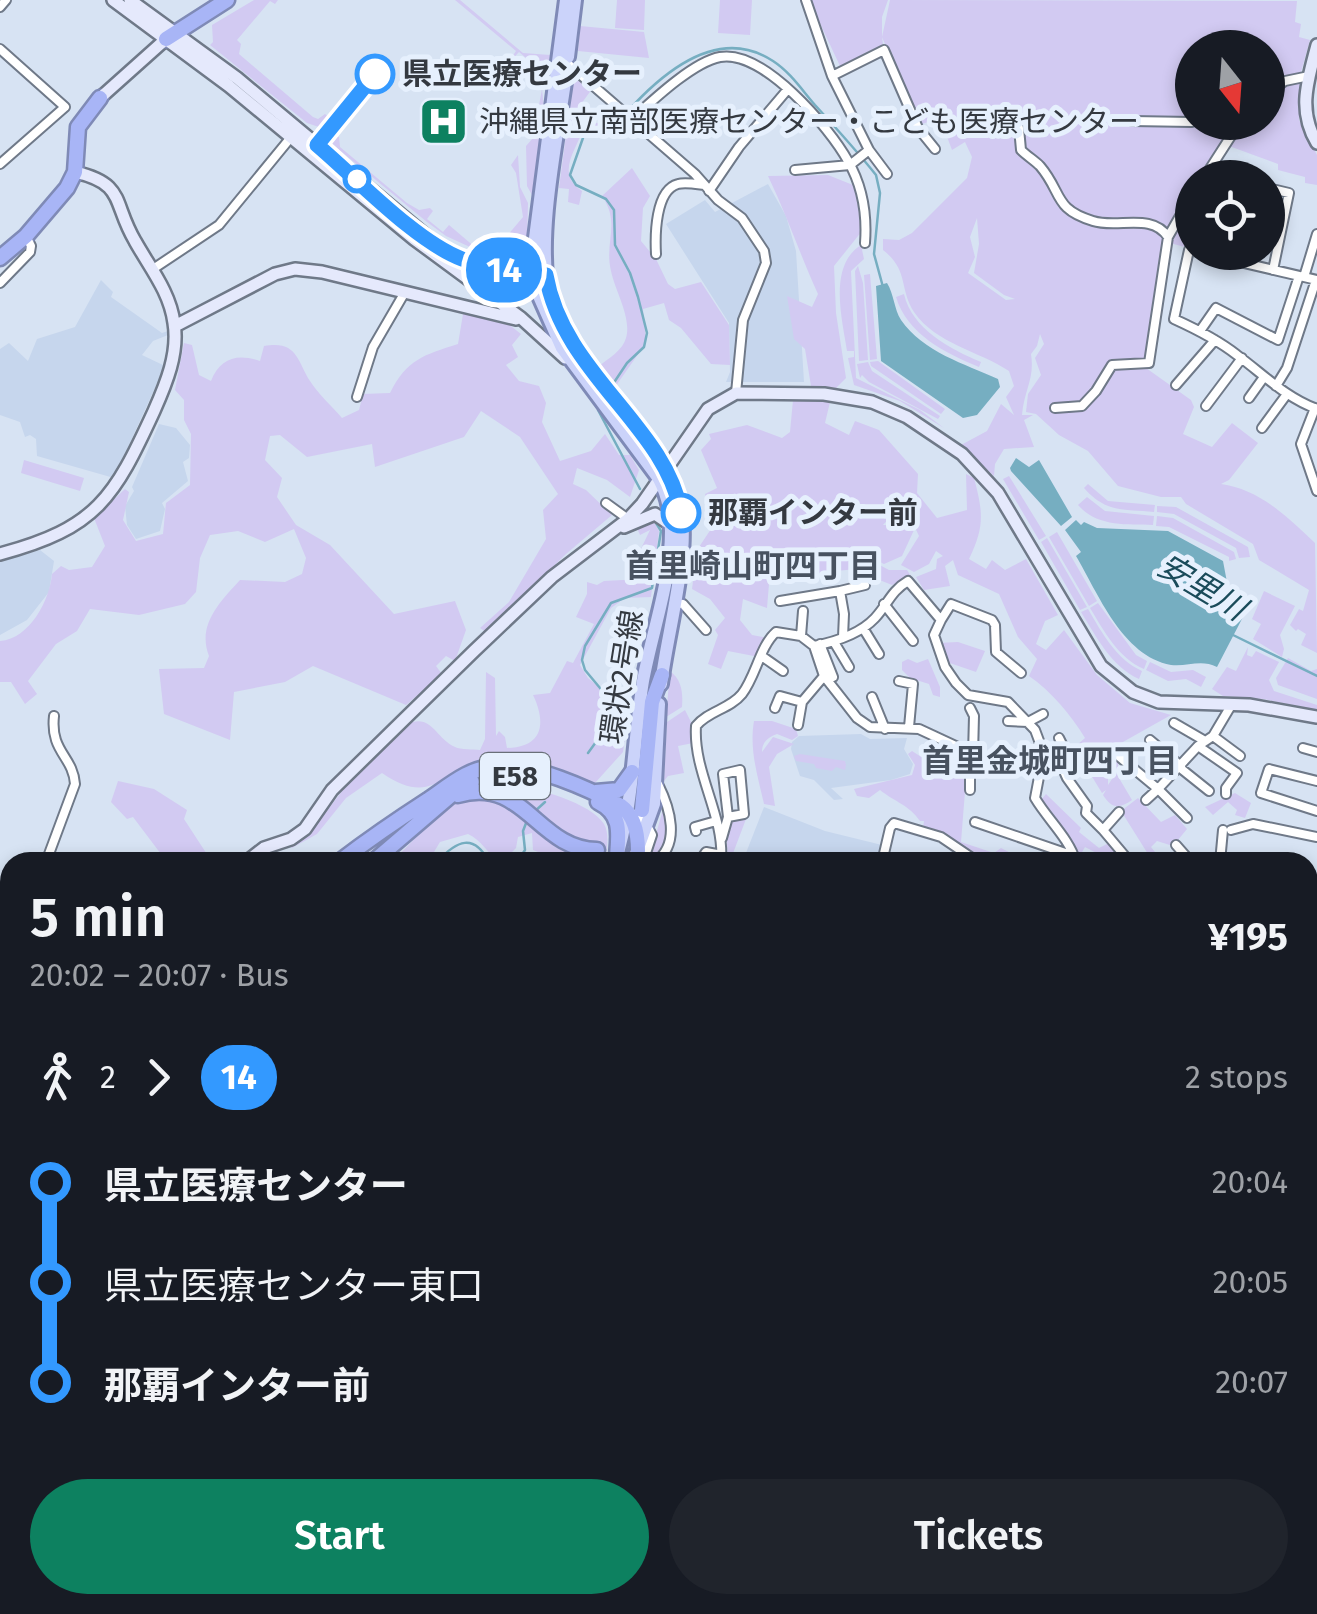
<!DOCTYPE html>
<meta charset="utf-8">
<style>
:root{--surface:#171b24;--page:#20242c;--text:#f1f3f6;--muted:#9ea1a6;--accent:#0d8160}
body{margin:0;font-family:"Fira Sans","Noto Sans JP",sans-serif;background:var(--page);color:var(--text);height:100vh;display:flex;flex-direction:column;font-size:38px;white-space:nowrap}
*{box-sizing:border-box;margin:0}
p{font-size:32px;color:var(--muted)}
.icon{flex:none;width:55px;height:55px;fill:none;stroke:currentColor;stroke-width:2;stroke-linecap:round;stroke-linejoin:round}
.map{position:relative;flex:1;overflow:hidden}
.details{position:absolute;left:0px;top:852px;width:1318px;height:762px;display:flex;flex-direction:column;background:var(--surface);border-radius:30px 30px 0 0;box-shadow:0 5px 15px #0003}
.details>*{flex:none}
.badge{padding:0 20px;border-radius:32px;font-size:35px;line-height:65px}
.needle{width:65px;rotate:163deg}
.controls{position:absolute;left:1175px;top:30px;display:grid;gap:20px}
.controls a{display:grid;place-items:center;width:110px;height:110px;border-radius:50%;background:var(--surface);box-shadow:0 5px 15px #0003;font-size:50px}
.map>.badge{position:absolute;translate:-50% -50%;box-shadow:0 0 0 5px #fff}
.legs{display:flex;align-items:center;gap:15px;height:110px;padding:0 30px;font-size:32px}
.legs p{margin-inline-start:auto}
.overview{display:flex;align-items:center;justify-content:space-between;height:170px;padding:0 30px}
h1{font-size:55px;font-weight:600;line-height:75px}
.primary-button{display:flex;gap:20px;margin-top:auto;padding:20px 30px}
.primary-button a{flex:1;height:115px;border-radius:60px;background:var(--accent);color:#fff;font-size:40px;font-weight:600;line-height:115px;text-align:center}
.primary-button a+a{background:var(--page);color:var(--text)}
ul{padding:0 30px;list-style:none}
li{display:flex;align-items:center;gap:35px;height:100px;font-size:38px}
li i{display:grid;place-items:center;width:15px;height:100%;margin:0 12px;background:currentColor}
li i::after{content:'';width:25px;height:25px;margin:-12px;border:8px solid;border-radius:50%;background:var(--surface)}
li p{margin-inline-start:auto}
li:first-child i{background:linear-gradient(#0000 50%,currentColor 0)}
li:last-child i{background:linear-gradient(currentColor 50%,#0000 0)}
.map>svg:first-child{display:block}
.built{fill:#c6d6ed}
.green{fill:#d2caf2;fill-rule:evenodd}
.water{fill:#76aec1}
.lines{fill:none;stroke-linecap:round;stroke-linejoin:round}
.stream{stroke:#76aec1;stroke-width:2.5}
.street-casing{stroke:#6f7988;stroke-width:12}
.secondary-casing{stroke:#6f7988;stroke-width:16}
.primary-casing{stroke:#7f8ab6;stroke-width:18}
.highway-casing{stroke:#7f8ab6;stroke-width:19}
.street{stroke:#fff;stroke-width:8}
.secondary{stroke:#e5e9fc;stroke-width:11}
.primary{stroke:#cbd3fa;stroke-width:12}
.highway{stroke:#a8b5f6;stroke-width:14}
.rail{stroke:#717883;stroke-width:2.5}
.line-1-casing{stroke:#fff;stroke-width:22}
.line-1{stroke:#39f;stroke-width:15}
.stop-1-dot{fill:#fff;stroke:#39f;stroke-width:5}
.labels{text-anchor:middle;stroke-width:10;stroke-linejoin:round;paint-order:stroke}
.shield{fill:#e6f0fd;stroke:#697079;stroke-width:2.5}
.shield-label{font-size:28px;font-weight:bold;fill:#343940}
.stop-label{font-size:30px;font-weight:bold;fill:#343940;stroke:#e6f0fd;text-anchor:start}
.poi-label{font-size:30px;fill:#343940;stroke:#e6f0fd;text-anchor:start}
.street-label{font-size:30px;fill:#343940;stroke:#e6f0fd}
.neighbourhood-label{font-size:32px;font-weight:bold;fill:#485260;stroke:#e6f0fd}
.water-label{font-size:32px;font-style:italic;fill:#1a4b5a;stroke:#e6f0fd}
</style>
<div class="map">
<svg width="1317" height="1614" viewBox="0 0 1317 1614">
<rect width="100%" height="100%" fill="#d7e3f3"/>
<path class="built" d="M768 184 786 216 796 251 804 382H726L730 372 729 323 666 224 705 200 715 212Z
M101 280 113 292 111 297 162 333 168 331V335L153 341 142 355 165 366 114 478 37 456 36 439 30 435 25 437 20 422 0 415V349L9 343 28 361 37 339 75 327Z
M159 424 176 428 190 445 189 458 183 462 188 481 162 503 165 509 160 531 136 539 127 525 125 506 134 491 132 487Z
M40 550 54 561 49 592 27 620 0 635V561Z
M861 734 870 739 907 738 904 749 913 764 910 774 891 780 831 788 843 799 834 800 814 780 800 776 791 749 792 742 799 736Z
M764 807 825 831 882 845 879 862H726L728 858 734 860 736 855 744 858Z
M10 1411V1533L0 1543V1416Z
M759 1605H949L954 1612 756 1614Z"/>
<path class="green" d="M254 0H278L275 4 270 1 237 40 241 44 239 54 313 117 318 119 325 114 330 118 360 83 355 77 363 80 322 128 307 123 210 45 213 42 212 25Z
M455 0H460L523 53 550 55 549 63 541 71 519 52 505 67 516 51Z
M617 0H645L644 30 615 28Z
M720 0H752L750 35 718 33Z
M809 0H888L882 17V37L890 0 1297 1 1295 22 1301 24 1299 37 1310 40 1301 72 1268 89V48H1192V122L1236 123 1201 177 1192 178V190L1167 234 1146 368 1191 400 1194 407 1183 434 1212 447 1232 423 1258 443 1229 480 1221 484C1259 489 1288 517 1315 543L1317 653 1301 645 1306 634 1298 629 1296 631 1290 625 1299 609 1303 611 1309 590 1259 560 1253 544 1186 504 1181 497H1161L1118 486 1088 451 1059 435 1036 414 1026 412 1028 394 1041 375 1035 358 1044 344 1040 334 1037 346 1031 354C1035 379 1024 390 1022 415H1033L1024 420 1034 447 1004 449 995 464 994 476 961 445 987 431 1001 404 1014 415 1006 397 1014 386 1009 371C979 351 936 344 914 312 899 289 909 270 883 250V239L899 240 912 233 967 178 972 157 965 142 952 150 940 118 919 125 882 37 883 44 840 66ZM977 218 979 244 974 273 1004 295 1015 299 1006 300 968 273 975 257 970 237Z
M580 26 644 32 649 58 578 51Z
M574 75 592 89 573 115 585 126 605 121 615 110 621 115C608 129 597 124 584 133 580 135 577 144 575 148 567 165 564 179 582 191L579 205 568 202 569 189 559 188Z
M1300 80 1299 120 1317 155V185L1305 183V177L1278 170V164L1229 146 1245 123 1268 122V97L1286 84Z
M542 89 544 109 532 195 527 186 526 146 533 138Z
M335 136 339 137 340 147 407 203 419 210 430 208 433 211 427 219 443 232 449 225 476 248 488 245 499 232 506 237 523 217 516 173 511 165 518 155 520 187 528 203 527 245 519 250 497 237 483 253 446 236 427 222 332 144Z
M632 168 650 196 643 208 641 241 656 259 668 284 675 289 701 282 729 325 730 365 711 364 681 328 669 320 664 303 643 309 646 343 615 387 599 366C608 359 623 350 626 338 632 318 615 291 611 271 604 241 621 224 602 196Z
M828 175 853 185 866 226 834 266 836 313 846 378 836 388 811 386 805 349 794 339 787 296 812 307 818 294C800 255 787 215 768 176Z
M1178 223 1192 227V249L1170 243Z
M861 245 864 259 851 271 856 378 920 410 944 428 900 401 854 385 848 358 854 357V351H847C842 318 828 266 861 245Z
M858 266 863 283 868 360 859 361 855 271Z
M870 274 877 359 870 360 864 275Z
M904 294C912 329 950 349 981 362L979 367C945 353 907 334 896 297Z
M463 314 498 316 521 334 512 345 518 357 506 365 519 381 539 386 546 403 542 422 560 461 591 451 605 434 619 455H630L639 470 630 497 607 480 577 468 573 484 586 490 612 515 566 554 486 632 480 628 509 602 546 539 543 510 558 494 520 437 481 411 464 437 375 467 372 444 307 457 280 435 270 436 265 460 282 478 277 497 296 525 330 545 394 614 455 601 466 630 455 661 446 656 436 666 442 674 406 705 313 666 285 682 234 692 230 740 164 714 159 669 204 668 209 656C197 625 219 603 240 580L285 582 302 574 306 558 294 529 265 542 238 531 210 535 200 558 196 592 185 604 139 615 90 609 77 631 56 644 28 681 37 694 25 704 11 682H0V641C30 639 50 599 52 574L61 566 69 570 92 567 105 546 94 518 125 489 129 492 123 520 136 541 163 534 166 503 190 485 191 434 184 420V400L175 390 184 343 192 345 199 375 211 381C220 358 237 353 260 361L264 346C297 340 297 360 310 381 318 394 332 406 342 418L359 410 363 394 390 393C407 359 424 355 458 344Z
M878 361 945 409 941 414 871 366 870 362Z
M868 362 872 371 940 416 938 419 869 382 862 375 860 378 857 364Z
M793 400 830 402 825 423 849 435 855 421 879 430 918 474 917 493 937 518 967 510 966 474 974 478C983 512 985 526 969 559L986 569 992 560 1005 570 1026 559 1058 615 1045 621 1036 644 1046 650 1064 630 1097 675 1130 703 1171 715 1114 747 1108 755 1118 762V769L1108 776V785L1116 773 1132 800C1119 809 1112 809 1103 795L1106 790 1102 793 1083 762 1077 745 1085 738C1071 715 1051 691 1029 676L1037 659 1018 637 999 594 958 575 953 560 945 566 950 586 924 590 916 577 936 569 937 559 943 556 936 551 929 564 914 572 901 565 919 536 911 519 892 515 883 525 910 526 914 530 902 556 884 564 872 558 868 563 872 561 889 570H907L911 576 892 585 877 579 865 568 799 575 769 584 767 608 743 599 740 620 752 635 768 638 759 657 728 651 721 669 708 664 718 635 715 630 725 618 710 599 692 589 697 550 713 526 705 494 717 488 701 450 711 439 709 434 747 425 782 438 790 432Z
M24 460 84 478 80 491 21 473Z
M1009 476 1046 536 1039 540 1003 479Z
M1088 484 1108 501 1155 505 1154 512C1123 509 1106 513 1084 488Z
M1087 497 1105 511 1154 516 1153 525C1126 524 1097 527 1078 505Z
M1157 506 1176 507 1248 547 1250 557 1239 558 1236 548 1174 514 1157 512Z
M1157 516 1173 518 1234 552 1236 559 1229 561V557L1169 527 1156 526Z
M654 522 659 531 651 597 625 598 611 608 580 665 588 678 629 712 623 752 595 783C563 771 531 756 496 759 442 763 437 811 382 773L346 798 317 834 292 848 290 844 312 830 346 786 407 724C432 713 435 738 455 747 461 750 473 749 480 750L485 739 486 672 495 678 496 736 499 731 505 737 507 748C544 747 546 722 533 695L550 693 567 661 573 663 594 624 576 617 587 594V582L597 585 604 581 642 579 636 559 650 530 640 535 637 528Z
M1057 532 1097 601 1089 606 1049 537Z
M1047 538 1087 607 1080 610 1041 542Z
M1264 591 1295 606 1280 635 1284 649 1282 657 1253 639 1261 624 1252 619Z
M1098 603 1136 655 1147 661 1144 669C1118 658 1104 631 1090 608Z
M1088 609C1102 633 1116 659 1142 671L1139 679C1111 666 1097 638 1081 612Z
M958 642 985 651 976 672 944 661 937 643Z
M1248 647 1247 655 1252 657 1256 651 1279 662 1269 680 1274 691 1317 705V710L1263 699 1223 696 1212 689 1227 667 1236 671Z
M1288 658 1311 671 1317 669V699L1278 685 1276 678Z
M908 659 917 663 928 659 940 687V697L933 695 929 684 910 678 902 670V662Z
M1150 662 1171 672 1193 670 1206 677 1201 687 1186 679 1168 681 1146 670Z
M670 671C682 680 683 693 682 707L666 717Z
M685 710 693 726V743L678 746 684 773 668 776 664 781 667 722Z
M754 721H772L796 729 798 736 792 740 777 734C768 737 762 742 762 752L773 737 794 744 777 754 769 767 775 806 764 804C758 777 749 750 754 721Z
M912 751 929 762 935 775 937 772 966 779 961 842 994 853 1001 848 1026 861 1038 857 1040 860 1045 849 1070 856 1073 862H980L942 835 923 828 924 821H920C909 805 895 802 880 790L869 798 857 796 854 789 912 775 915 765 908 754Z
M800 754 845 761 846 765 845 770 836 767 832 771 816 768 814 764 796 761 794 756Z
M118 781 154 789 187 810 184 819 212 862H167L133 817 127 819 111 802Z
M495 783C521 783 589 800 604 824 610 834 607 852 604 862H572L574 857 568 854 551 857 533 850 532 833 518 837 516 848 502 862H498C487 852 481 840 468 834L440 842 428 862H391C410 846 424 826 443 809 458 797 477 791 495 783Z
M1235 793 1251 803 1245 818 1235 815 1237 810 1228 802 1213 815 1205 807Z
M1046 794 1081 828 1079 832 1099 848 1109 843 1122 857 1108 859 1085 847 1078 859 1073 845 1041 800Z
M1138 798 1161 822 1175 815 1187 829 1173 846 1157 841 1151 847 1163 862H1153L1121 811Z
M664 806C669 827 674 855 648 862Z
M744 818 746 819 732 856 728 855 726 833 731 822Z
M1317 1058V1269L1308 1271V1060Z
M10 1210V1392L0 1394V1215Z
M10 1538V1605H175L181 1614H7L0 1604V1547Z
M839 1605H946L952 1610 949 1614H838Z"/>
<path class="water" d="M887 283C894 294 894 309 901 320 923 352 965 364 998 379L1000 387 977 415 963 418 881 361 876 286Z
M1016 458 1029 467 1039 460 1072 517 1061 526 1011 471 1010 468Z
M1076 520 1081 525 1084 522 1097 528 1168 531 1223 561 1232 609 1244 615 1217 667C1201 659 1187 667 1171 665 1122 656 1098 593 1076 556L1081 552 1065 530Z"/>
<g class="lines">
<path class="stream" d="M628 111C665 70 720 26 773 61 790 72 802 90 815 105 836 128 857 151 876 175L880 193 874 254 883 287
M613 384 627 363 644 347 647 333 638 297 630 273 615 245 614 210 606 199 576 185 570 175 584 135 613 126 623 117
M598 410 640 489
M1233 635 1317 676
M588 753 604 731 610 700 585 670 582 660 585 646 611 603 652 588 661 531 656 523
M533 813 545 802
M437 862C457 840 474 833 489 862
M517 862 525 850 523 831 528 818
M1308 905 1317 897
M1118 1605 1126 1614"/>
<defs>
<path id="street" d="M0 7 6 0
M0 49 65 107 0 164
M567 63 695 174 718 200 742 218 764 251 766 263 743 320 736 393
M832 76 884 50 918 128 935 149
M1268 92 1285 81 1309 76
M631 120C652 101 693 62 720 57 763 49 830 128 848 161 863 187 867 216 865 243
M1132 121 1192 122
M1019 128 1021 150C1027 156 1034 160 1040 166 1063 193 1053 209 1093 221 1117 229 1152 212 1168 237
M869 150 887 174
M795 170 850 165 869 150 832 76 806 0
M1204 178 1240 122
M709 191 739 147 788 89
M1268 209 1272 189 1289 193 1273 270
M1189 250 1174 319C1196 329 1218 340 1237 355 1263 374 1286 398 1317 409
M1197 252 1317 280
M656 254C655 236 655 190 678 184 685 182 696 184 704 185
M153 269 219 225 292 136
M1304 277 1317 234
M0 283 30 252 31 246 26 236
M1200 331 1216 308 1278 340 1299 276
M1176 385 1215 340
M1276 386 1287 368 1316 280
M357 397 373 347 405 292
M1249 398 1264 377
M1206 406 1242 358
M1055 408 1082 406 1096 391 1112 365 1149 363 1168 237 1192 195
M1315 408 1301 444 1317 491
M1262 428 1287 394
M606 503 628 519
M840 591 865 585
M780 601 840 591 844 614 843 637
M674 603 683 604 706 630
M884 604 913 641
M941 620 951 604 992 620 995 625 996 652 1021 673
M863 628 879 654
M801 636 803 611
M834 642 849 667
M820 644 833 677
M814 646C834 642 860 634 875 618 888 604 891 591 908 581L941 620 934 635 945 667 956 683 968 695 1008 702 1035 730 1044 754
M763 657 783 671
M899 681 913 684 909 727
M872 697 885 729
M775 708 780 696 802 702
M970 708 974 716 973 755
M1008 721 1028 722 1043 714
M1174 723 1205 741
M798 725 802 702 824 676
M1213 736 1240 756
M1150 740 1181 766
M1198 746 1237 773 1226 788V794
M1303 748 1317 752
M1055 751 1064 748 1059 738
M1044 754 1055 751 1067 778 1087 806 1086 813 1103 830 1119 812
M1116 754 1158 789 1146 800
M1043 756 1035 798C1048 820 1069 838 1076 862
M1179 767 1209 791
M1317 781 1269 769 1261 793 1317 811
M970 790V775L977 756
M632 813 645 822 652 835 643 862
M1187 818 1158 789 1198 746 1213 736 1232 704
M975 822 1074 856
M1103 830 1130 862
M1231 830 1253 824 1317 837
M696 831 695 827 716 821
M722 838 728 817 723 774 740 770 744 814 728 817
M1176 845 1191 862
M46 862 75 784C73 756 50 752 54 716
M655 862C681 844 670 808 658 784
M699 862 706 852 722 855
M721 862C725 816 693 773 696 726 708 711 730 709 742 694 756 676 760 646 776 632L801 636 814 646 824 676 857 718 870 727 919 729 977 756 1040 759
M882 862 890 828 894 823 941 837 978 862
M1220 862 1223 830
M0 888 10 894
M1308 972 1317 974
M0 1079 10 1073
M0 1174 10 1179
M1308 1567 1317 1564
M442 1605 443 1614
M1016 1605 1040 1614
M210 1606 213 1614
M474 1607 493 1608
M1171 1608 1173 1605
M272 1610 290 1606
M102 1614 120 1605
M352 1614 355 1605
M731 1614 740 1605
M997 1614 1008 1605
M1225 1614V1605
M1278 1614 1288 1607 1292 1612 1306 1614 1317 1605"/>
<path id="secondary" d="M113 0 229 86 414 239 521 318 565 358
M130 0 237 78 442 249 480 265 546 275
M1317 45C1308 80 1297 110 1317 143
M100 98 166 39
M463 269 518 281 542 276
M175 326 275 274 295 269 322 272 516 319
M624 527 655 514 671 525
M0 554C97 528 114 498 154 411 166 384 179 353 174 323 170 292 150 268 135 241 112 202 126 184 75 172
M246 862 264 848 291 839 305 829 332 790 474 651 552 577 628 519 642 504 708 409 736 393 824 394 872 402 907 417 962 454 998 493 1101 666 1133 692 1159 702 1249 705 1317 717
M1308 1028 1317 1025
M1308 1054 1317 1053
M0 1206 10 1201
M0 1407 10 1403
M1317 1410V1453
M625 1605V1614"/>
<path id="primary" d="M566 0 535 238 539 296 562 348 659 479C668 496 671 512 671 531 671 581 652 632 643 681 633 742 634 804 615 862
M568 57 575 0
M565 82C557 139 536 238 549 293 567 374 662 426 680 504 691 553 667 633 661 684
M633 862 654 804 659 704
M1308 1516H1317
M960 1605 971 1614
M980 1605 990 1614
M691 1614 700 1605
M710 1614 718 1605"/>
<path id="highway" d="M166 39 227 0
M0 258 26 236 67 188 75 172 78 127 100 98
M596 792 619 790 632 772
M458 795C524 775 538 850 597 850
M598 802C622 814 619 833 617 856
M642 810 652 702 662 675
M339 862C368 840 397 820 428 800 450 785 469 768 496 766 532 763 589 789 621 806 635 816 638 834 638 851
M373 862 457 790 472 782
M0 1041 10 1036
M0 1053 10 1048"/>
</defs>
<use href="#street" class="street-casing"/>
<use href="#secondary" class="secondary-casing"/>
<use href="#primary" class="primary-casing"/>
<use href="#highway" class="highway-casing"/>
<use href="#street" class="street"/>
<use href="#secondary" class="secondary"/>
<use href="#primary" class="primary"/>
<use href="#highway" class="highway"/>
<path class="rail" d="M973 1605 984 1614
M704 1614 712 1605"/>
</g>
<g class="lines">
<defs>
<path id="line-1" d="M375 74 317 145C356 178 415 241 462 259 490 270 518 267 546 275 563 374 666 426 681 513"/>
</defs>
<use href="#line-1" class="line-1-casing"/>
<use href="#line-1" class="line-1"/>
</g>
<defs>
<symbol id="hospital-square" viewBox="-11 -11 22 22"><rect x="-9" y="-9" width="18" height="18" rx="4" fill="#0d8160" stroke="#e6f0fd"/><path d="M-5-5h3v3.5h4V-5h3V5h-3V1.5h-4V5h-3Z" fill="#fff"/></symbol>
</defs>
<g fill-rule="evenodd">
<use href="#hospital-square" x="416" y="94" width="55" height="55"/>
</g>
<g class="stop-1-dot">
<circle cx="375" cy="74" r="18"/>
<circle cx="357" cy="179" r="12"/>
<circle cx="681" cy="513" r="18"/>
</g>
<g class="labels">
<rect class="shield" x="480" y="753" width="70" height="46" rx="8"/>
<g class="shield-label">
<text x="515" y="786">E58</text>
</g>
<g class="stop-label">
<text x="402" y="84">県立医療センター</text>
<text x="708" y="523">那覇インター前</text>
</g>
<g class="poi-label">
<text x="479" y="132">沖縄県立南部医療センター・こども医療センター</text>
</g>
<g class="street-label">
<text transform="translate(622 677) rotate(-81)" y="10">環状2号線</text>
</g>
<g class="neighbourhood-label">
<text x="753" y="577">首里崎山町四丁目</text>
<text x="1050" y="772">首里金城町四丁目</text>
</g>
<g class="water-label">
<text transform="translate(1202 587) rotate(31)" y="11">安里川</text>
</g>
</g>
</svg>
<div class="controls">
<a><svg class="needle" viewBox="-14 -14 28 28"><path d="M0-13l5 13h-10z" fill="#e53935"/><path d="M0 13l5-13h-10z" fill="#9ea1a6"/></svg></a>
<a><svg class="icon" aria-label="locate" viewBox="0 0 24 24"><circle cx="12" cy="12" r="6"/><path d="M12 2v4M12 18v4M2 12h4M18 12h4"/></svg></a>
</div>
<b class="badge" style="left:504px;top:270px;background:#39f;color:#fff">14</b>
<section class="details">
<div class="overview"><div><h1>5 min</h1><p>20:02 – 20:07 · Bus</p></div><b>¥195</b></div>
<div class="legs"><svg class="icon" aria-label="walk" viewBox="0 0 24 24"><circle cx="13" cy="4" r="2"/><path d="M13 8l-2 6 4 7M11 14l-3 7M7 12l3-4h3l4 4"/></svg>2<svg class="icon" aria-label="forward" viewBox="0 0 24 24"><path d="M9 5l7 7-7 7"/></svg><b class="badge" style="background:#39f;color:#fff">14</b><p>2 stops</p></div>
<ul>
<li><i style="color:#39f"></i><b>県立医療センター</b><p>20:04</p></li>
<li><i style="color:#39f"></i><span>県立医療センター東口</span><p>20:05</p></li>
<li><i style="color:#39f"></i><b>那覇インター前</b><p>20:07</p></li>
</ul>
<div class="primary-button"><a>Start</a><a>Tickets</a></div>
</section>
</div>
